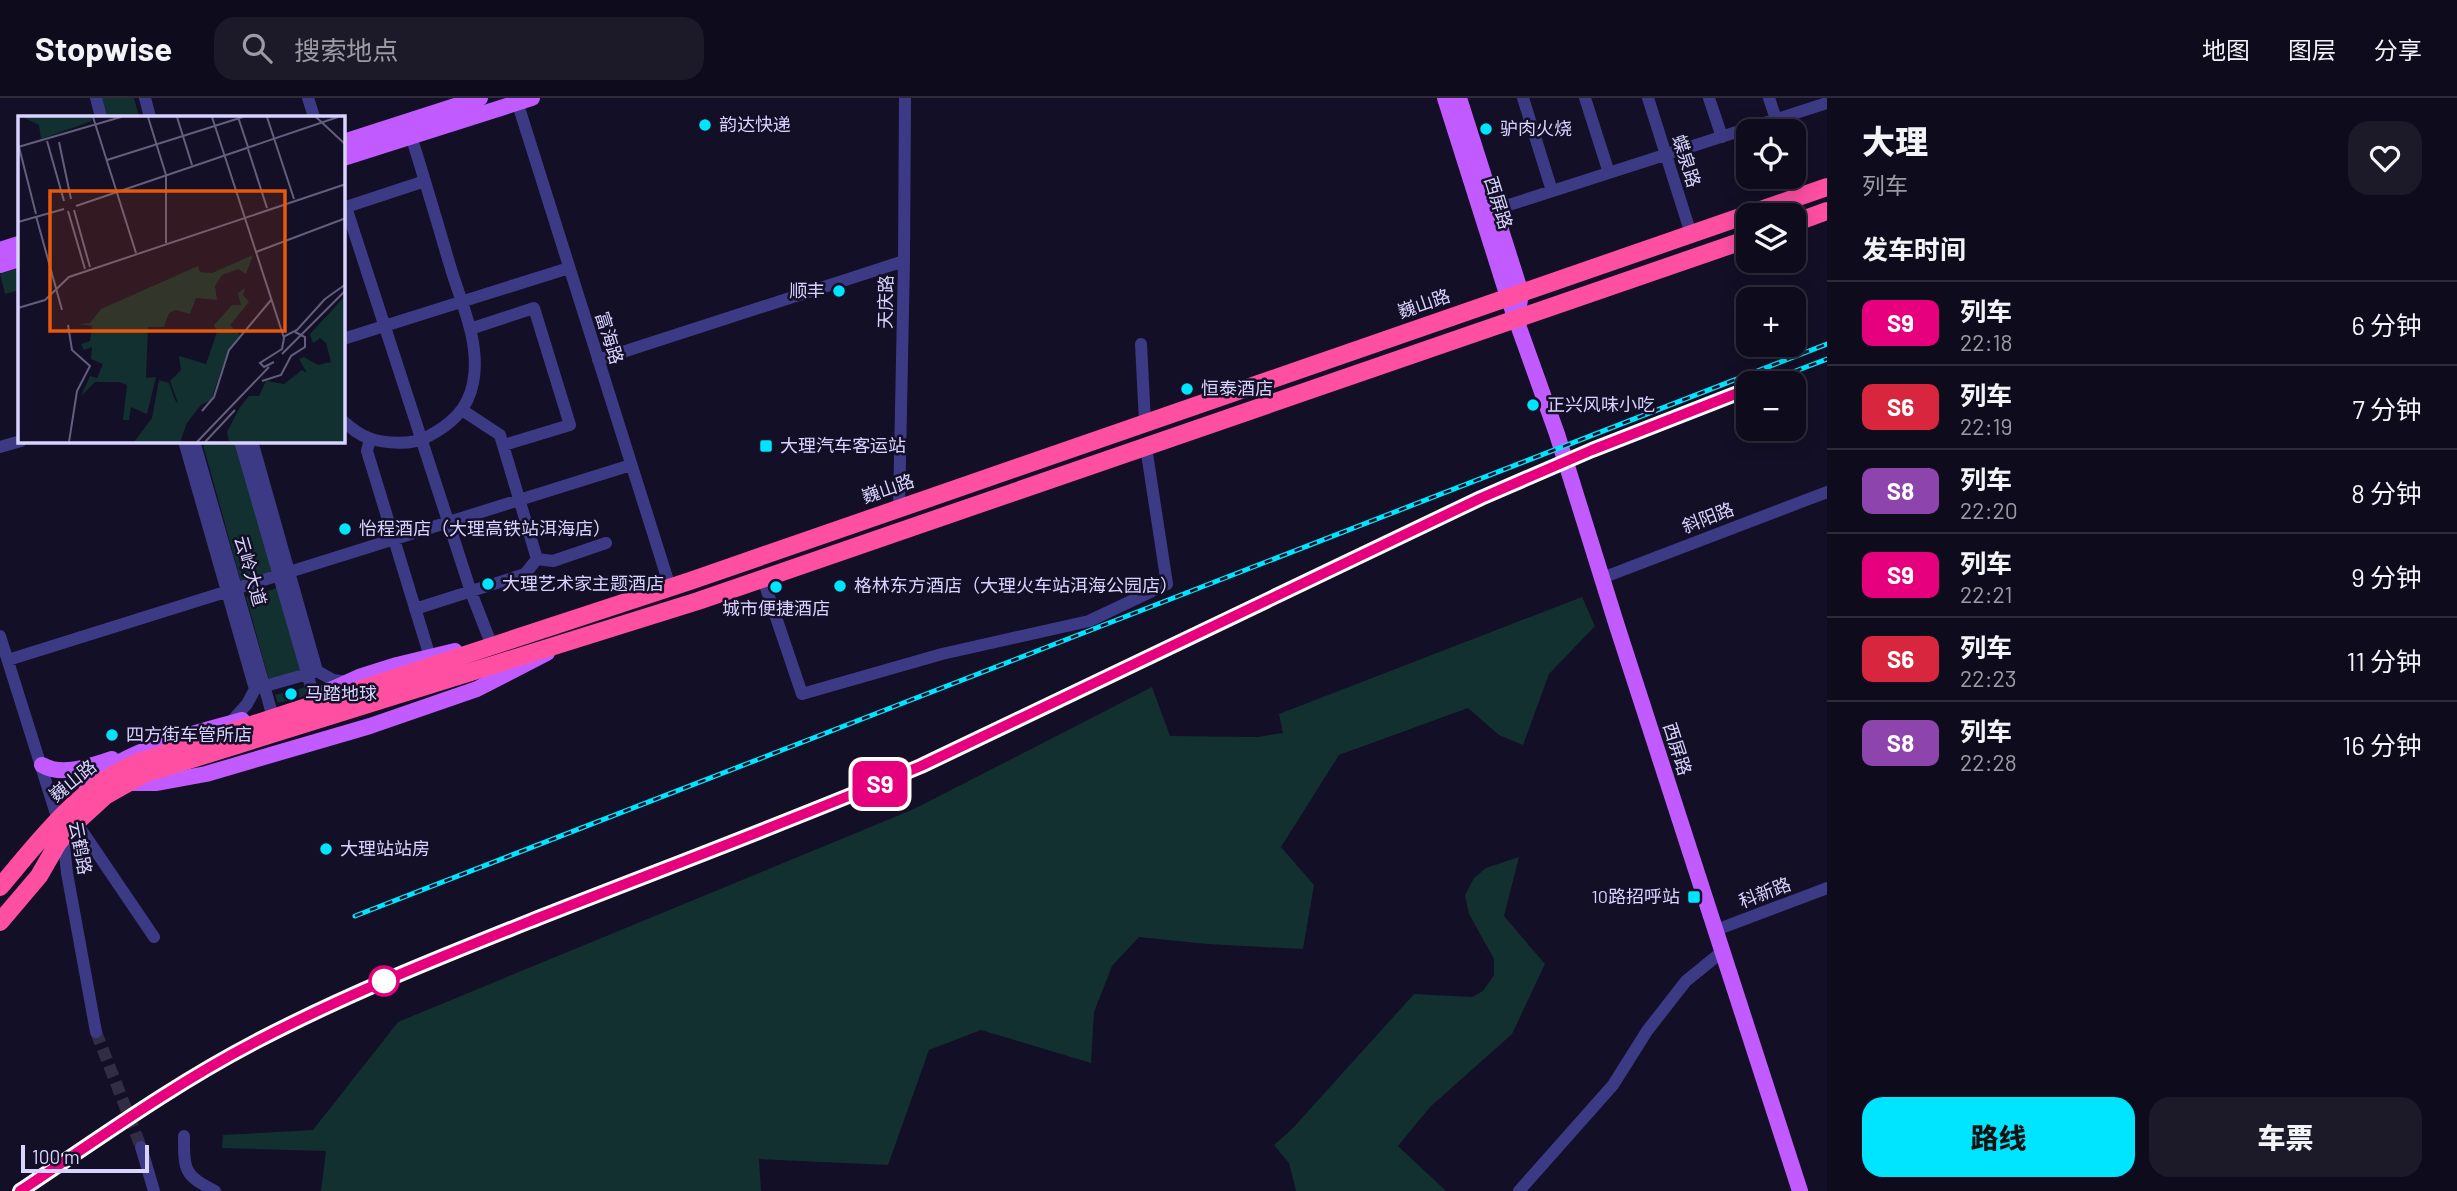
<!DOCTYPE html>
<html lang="zh">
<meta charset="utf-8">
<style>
:root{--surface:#0e0b1c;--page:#1c1929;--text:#f1f3f6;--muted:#9b9ba3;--line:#2e2b3b;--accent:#00e5ff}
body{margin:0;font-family:Barlow,"Noto Sans SC",sans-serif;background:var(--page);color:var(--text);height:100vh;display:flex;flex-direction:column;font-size:26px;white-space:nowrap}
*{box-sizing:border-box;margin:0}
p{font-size:23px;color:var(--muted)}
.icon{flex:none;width:38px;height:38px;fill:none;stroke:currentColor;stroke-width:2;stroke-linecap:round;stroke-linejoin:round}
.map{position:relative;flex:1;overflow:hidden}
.drawer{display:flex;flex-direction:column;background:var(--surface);width:630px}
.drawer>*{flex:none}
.badge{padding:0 14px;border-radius:10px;font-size:24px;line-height:46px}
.buttons{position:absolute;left:1736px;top:21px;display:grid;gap:14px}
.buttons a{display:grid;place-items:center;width:70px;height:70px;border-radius:14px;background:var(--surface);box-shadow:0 4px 18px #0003,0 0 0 2px var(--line);font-size:35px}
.scale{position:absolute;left:21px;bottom:18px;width:128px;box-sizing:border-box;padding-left:7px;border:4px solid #d9d4ff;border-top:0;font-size:19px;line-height:24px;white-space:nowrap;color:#d9d4ff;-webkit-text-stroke:5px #130f26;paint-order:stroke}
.map>.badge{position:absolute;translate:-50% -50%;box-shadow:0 0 0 4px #fff}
h2{padding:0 35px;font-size:26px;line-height:63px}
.round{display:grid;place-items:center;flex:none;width:74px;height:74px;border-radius:21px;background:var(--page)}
.headline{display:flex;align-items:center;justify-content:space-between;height:119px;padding:0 35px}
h1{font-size:33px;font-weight:800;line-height:52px}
.button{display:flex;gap:14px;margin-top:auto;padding:14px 35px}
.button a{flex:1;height:80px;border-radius:21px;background:var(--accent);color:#111;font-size:28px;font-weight:800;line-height:80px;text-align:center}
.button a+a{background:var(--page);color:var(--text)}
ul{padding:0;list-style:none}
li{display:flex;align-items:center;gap:21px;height:84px;padding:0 35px;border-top:2px solid var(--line)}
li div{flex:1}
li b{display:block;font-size:26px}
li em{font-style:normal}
li .badge{min-width:77px;font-weight:700;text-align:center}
header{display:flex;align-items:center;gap:42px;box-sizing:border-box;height:98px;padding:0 35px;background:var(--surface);border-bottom:2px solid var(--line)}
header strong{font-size:33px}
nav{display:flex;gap:38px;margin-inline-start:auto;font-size:24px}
.search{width:490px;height:63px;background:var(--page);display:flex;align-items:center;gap:18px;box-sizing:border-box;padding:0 24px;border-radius:21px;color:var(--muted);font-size:26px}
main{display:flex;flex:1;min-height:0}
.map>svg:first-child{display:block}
.green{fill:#12302f}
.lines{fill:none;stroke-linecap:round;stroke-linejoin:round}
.minor-tunnel{stroke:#312d47;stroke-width:12;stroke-dasharray:12 6;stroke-linecap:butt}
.minor{stroke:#3d3a85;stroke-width:12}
.major{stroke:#c25bff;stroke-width:16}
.highway{stroke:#ff4fa3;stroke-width:18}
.rail-casing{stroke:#00e5ff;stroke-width:5}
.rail{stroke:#130f26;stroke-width:2.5;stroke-dasharray:8;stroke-linecap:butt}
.line-casing{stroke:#fff;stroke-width:16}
.line{stroke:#e6007e;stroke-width:10}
.poi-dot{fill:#00e5ff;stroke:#130f26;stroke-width:2.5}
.stop-dot{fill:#fff;stroke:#e6007e;stroke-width:3.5}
.labels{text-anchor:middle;stroke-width:5;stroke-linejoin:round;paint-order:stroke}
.poi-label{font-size:18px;fill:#d9d4ff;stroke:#130f26;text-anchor:start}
.street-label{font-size:18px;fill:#d9d4ff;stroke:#130f26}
.inset-road{fill:none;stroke:#625e7d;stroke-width:2}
.view{fill:#e8590c;fill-opacity:0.15;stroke:#e8590c;stroke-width:3.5}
.inset-edge{fill:none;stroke:#d9d4ff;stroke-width:3.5}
</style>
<header>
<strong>Stopwise</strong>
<div class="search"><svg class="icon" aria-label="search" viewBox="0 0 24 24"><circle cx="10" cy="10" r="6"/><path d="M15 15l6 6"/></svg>搜索地点</div>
<nav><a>地图</a><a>图层</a><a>分享</a></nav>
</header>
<main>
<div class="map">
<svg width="1827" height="1093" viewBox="0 0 1827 1093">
<rect width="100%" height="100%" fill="#130f26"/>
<path class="green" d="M100 0H134L139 19H106Z
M19 170V192L5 196 0 176Z
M202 343H239L276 474 241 484Z
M281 489 304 573 269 582 246 499Z
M1582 499 1595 528 1549 576 1523 647 1499 637 1468 610 1339 657 1281 749 1314 787 1303 851 1207 846 1139 839 1112 868 1094 914 1091 965 981 932 929 952 888 1067 759 1061 761 1093H321L326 1053 222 1050 223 1037 313 1032 398 924 914 711 1152 589 1170 638 1257 639 1283 635 1279 616Z
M306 589 308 597 278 605 275 597Z
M1519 759 1504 818 1545 866 1512 936 1430 1009 1398 1048 1446 1093H1296L1289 1065 1274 1047 1293 1030 1414 896 1472 899 1483 893 1494 877V861L1469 816 1465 797 1474 780 1486 770Z"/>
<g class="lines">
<path class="minor-tunnel" d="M96 934 141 1049"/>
<path class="minor" d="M96 0 101 19
M145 0 150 19
M308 0 314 19
M516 0 670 489
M1523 0 1552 93
M1585 0 1609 75
M1648 0 1691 136
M1709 0 1722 39
M1769 0 1776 21
M425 83 346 109 471 494 492 548
M1487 114 1827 5
M470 231 534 210 570 327 504 347
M343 241 569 170
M1141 246 1145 324
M598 262 904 163
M462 312 500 337 537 461
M343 323C351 330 359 337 369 340 385 346 413 347 427 339 450 327 468 312 473 285 481 247 462 207 451 171 438 127 425 82 411 38
M370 341 367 353 430 559
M184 343 255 591 247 606 230 625
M194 343 271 612
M240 343 314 599
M252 343 317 573 333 582 348 584
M0 349 21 343
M899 410 904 163 905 0
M537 461 553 463 606 445
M1602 480 1827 394
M763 481 802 596 942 556 1089 523 1167 486 1146 349
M415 511 525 476 537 461
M0 538 63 738 67 775 96 934
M8 562 631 367
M258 590 315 574
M76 724 154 839
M1716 832 1827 790
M184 1038C184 1073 184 1077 215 1093
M141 1049 154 1093
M1519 1093 1613 987 1647 933 1686 883 1723 853"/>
<path class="major" d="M1445 0 1508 199 1557 336 1617 528 1800 1093
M1459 0 1521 195 1519 208
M343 44 480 0
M343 60 532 0
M0 152 19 146
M0 167 19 161
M317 598 359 579 397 567 455 553
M42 667C63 679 89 668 112 661
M125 685H157L206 676 370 628 477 591 547 555
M86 686C130 650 189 637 242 622"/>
<path class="highway" d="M1794 125 1827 113
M0 789C40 742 80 687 139 664L690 483 1827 89
M0 824 39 778 58 745 71 729 105 698 144 676 698 503 1748 141"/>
<defs>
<path id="rail" d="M1764 285 1827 261
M355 818 1827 246
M20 1093C97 1040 174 986 257 943 345 896 440 859 533 822 662 771 793 723 921 668L1481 400 1592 352 1748 291"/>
</defs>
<use href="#rail" class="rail-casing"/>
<use href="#rail" class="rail"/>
</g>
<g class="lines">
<defs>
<path id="line" d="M20 1093C98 1041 174 986 257 943 347 896 443 858 538 820 665 770 794 722 921 668L1481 400 1592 352 1748 291"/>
</defs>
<use href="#line" class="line-casing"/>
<use href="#line" class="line"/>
</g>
<g class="poi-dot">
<circle cx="705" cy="27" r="7"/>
<circle cx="1486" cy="31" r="7"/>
<circle cx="839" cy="193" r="7"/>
<circle cx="1187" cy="291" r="7"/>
<circle cx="1533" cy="307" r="7"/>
<rect x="759" y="341" width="14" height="14" rx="3.5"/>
<circle cx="345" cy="431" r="7"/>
<circle cx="488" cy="486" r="7"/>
<circle cx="840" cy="488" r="7"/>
<circle cx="776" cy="489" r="7"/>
<circle cx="291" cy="596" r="7"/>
<circle cx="112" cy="637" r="7"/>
<circle cx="326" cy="751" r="7"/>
<rect x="1687" y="792" width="14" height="14" rx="3.5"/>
</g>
<circle class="stop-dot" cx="384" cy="883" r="14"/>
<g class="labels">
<g class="poi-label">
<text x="719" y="33">韵达快递</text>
<text x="1500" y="37">驴肉火烧</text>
<text x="825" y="199" text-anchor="end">顺丰</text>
<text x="1201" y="297">恒泰酒店</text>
<text x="1547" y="313">正兴风味小吃</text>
<text x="780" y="354">大理汽车客运站</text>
<text x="359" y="437">怡程酒店（大理高铁站洱海店）</text>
<text x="502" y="492">大理艺术家主题酒店</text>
<text x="854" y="494">格林东方酒店（大理火车站洱海公园店）</text>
<text x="776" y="517" text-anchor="middle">城市便捷酒店</text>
<text x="305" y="602">马踏地球</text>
<text x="126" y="643">四方街车管所店</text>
<text x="340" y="757">大理站站房</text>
<text x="1680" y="805" text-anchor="end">10路招呼站</text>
</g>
<g class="street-label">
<text transform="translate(1686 63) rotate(72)" y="6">蝶泉路</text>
<text transform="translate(1498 105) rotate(73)" y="6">西屏路</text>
<text transform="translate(886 204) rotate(-89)" y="6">天庆路</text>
<text transform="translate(1424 206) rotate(-19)" y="6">巍山路</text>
<text transform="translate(609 240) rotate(73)" y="6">富海路</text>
<text transform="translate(888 391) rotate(-19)" y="6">巍山路</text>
<text transform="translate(1708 420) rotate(-21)" y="6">斜阳路</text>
<text transform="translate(250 473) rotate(74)" y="6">云岭大道</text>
<text transform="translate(1677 651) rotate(72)" y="6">西屏路</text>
<text transform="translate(73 683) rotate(-39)" y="6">巍山路</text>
<text transform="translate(80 750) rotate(79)" y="6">云鹤路</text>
<text transform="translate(1765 795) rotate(-21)" y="6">科新路</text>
</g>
</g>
<g transform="translate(18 18)">
<rect width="327" height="327" fill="#130f26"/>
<path d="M5 1H73L74 5 23 23 21 9ZM235 139 228 158 220 153 204 159 197 170 199 184 178 182 172 198 158 194 151 197 146 211H130L128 262 138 261 129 298 113 291 111 304H105L109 269 102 266H77L63 280 72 260 79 262 85 248 73 243 74 231 66 234 63 228 72 225 74 210 61 208 72 207 83 193 180 150 182 156 194 157ZM227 172 225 179 231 186 212 209 222 219 211 232 193 284 183 289 169 307 162 326H116L134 302 141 264 151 267 157 284 160 287 152 265 163 254 161 240 188 248 199 216 196 209 214 189H223L220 177ZM327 180V326H211L209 316 222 291 231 280H241L248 265 266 268 284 254 289 257 281 243 286 241 300 249 313 246 308 227 302 222 295 227 292 218Z" fill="#12302f"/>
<path class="inset-road" d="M75 1 118 137M130 1 148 59V127M159 1 174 49M194 1 266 222 264 233 242 247 246 251 256 246M220 1 230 31M249 1 276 83M298 1 328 29M29 25 46 85M41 26 53 83M0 31 103 1M1 31 18 98M230 33 249 92M89 44 225 1M58 90 320 1M56 94 72 151M50 95 67 153M18 100 44 194M0 106 46 93M238 136 328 102M307 183 328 168M0 192 27 184 51 161 328 68M50 209 54 234 72 250 59 275 51 326M265 221 279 214 307 183M264 238 328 174M244 265 263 259 273 240 287 231V221L277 216M184 295 196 281 211 234 253 184M179 326 251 251M187 326 217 294"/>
<path class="view" d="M32 75H267V215H32Z"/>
<rect width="327" height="327" class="inset-edge"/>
</g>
</svg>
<div class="buttons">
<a><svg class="icon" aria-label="locate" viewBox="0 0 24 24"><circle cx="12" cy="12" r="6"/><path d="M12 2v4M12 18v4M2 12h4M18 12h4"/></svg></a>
<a><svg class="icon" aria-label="layers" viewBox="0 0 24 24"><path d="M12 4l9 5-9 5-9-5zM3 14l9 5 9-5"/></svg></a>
<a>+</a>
<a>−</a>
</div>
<div class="scale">100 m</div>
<b class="badge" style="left:880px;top:686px;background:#e6007e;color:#fff">S9</b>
</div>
<section class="drawer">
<div class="headline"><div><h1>大理</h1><p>列车</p></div><a class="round"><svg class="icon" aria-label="heart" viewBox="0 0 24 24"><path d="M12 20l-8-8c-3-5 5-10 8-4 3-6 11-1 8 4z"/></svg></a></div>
<h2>发车时间</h2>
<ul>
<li><span class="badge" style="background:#e6007e;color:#fff">S9</span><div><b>列车</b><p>22:18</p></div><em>6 分钟</em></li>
<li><span class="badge" style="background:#d7263d;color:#fff">S6</span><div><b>列车</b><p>22:19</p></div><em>7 分钟</em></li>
<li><span class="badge" style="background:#8e44ad;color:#fff">S8</span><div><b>列车</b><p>22:20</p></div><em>8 分钟</em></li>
<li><span class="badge" style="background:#e6007e;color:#fff">S9</span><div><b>列车</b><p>22:21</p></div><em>9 分钟</em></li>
<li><span class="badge" style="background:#d7263d;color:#fff">S6</span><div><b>列车</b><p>22:23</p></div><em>11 分钟</em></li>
<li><span class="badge" style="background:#8e44ad;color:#fff">S8</span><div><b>列车</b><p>22:28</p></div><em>16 分钟</em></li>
</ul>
<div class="button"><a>路线</a><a>车票</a></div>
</section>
</main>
